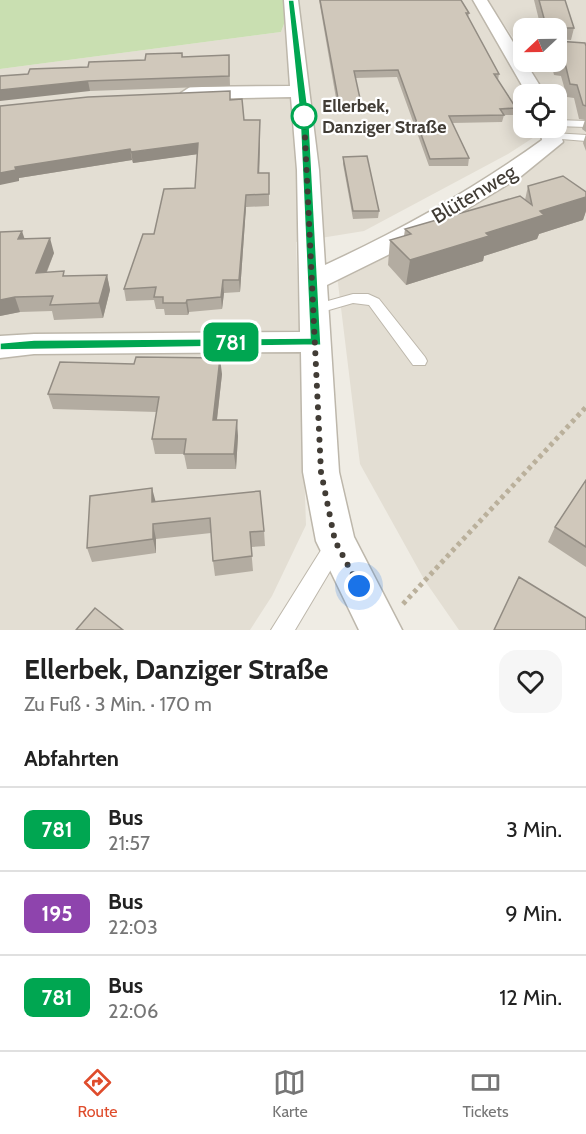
<!DOCTYPE html>
<html lang="de">
<meta charset="utf-8">
<style>
:root{--surface:#fff;--page:#f6f6f6;--text:#222;--muted:#767676;--line:#e0e0e0;--accent:#df4c2c}
body{margin:0;font-family:Cabin,sans-serif;background:var(--page);color:var(--text);height:100vh;display:flex;flex-direction:column;font-size:22px;white-space:nowrap}
*{box-sizing:border-box;margin:0}
p{font-size:20px;color:var(--muted)}
.icon{flex:none;width:33px;height:33px;fill:none;stroke:currentColor;stroke-width:2;stroke-linecap:round;stroke-linejoin:round}
.map{position:relative;height:630px;overflow:hidden}
.sheet{display:flex;flex-direction:column;background:var(--surface);flex:1}
.sheet>*{flex:none}
.badge{padding:0 12px;border-radius:9px;font-size:21px;line-height:39px}
.needle{width:39px;rotate:248deg}
.tools{position:absolute;left:513px;top:18px;display:grid;gap:12px}
.tools a{display:grid;place-items:center;width:54px;height:54px;border-radius:12px;background:var(--surface);box-shadow:0 3px 15px #0003;font-size:30px}
.you{position:absolute;width:30px;height:30px;margin:-15px;border:4px solid #fff;border-radius:50%;background:#1a73e8;box-shadow:0 0 0 9px #1a73e833}
.map>.badge{position:absolute;translate:-50% -50%;box-shadow:0 0 0 3px #fff}
h2{padding:0 24px;font-size:22px;line-height:54px}
.round{display:grid;place-items:center;flex:none;width:63px;height:63px;border-radius:18px;background:var(--page)}
.headline{display:flex;align-items:center;justify-content:space-between;height:102px;padding:0 24px}
h1{font-size:28px;font-weight:700;line-height:45px}
ul{padding:0;list-style:none}
li{display:flex;align-items:center;gap:18px;height:84px;padding:0 24px;border-top:2px solid var(--line)}
li div{flex:1}
li b{display:block;font-size:22px}
li em{font-style:normal}
li .badge{min-width:66px;font-weight:700;text-align:center}
.menu{display:flex;justify-content:space-around;align-items:center;height:84px;border-top:2px solid var(--line);background:var(--surface);font-size:16px;color:var(--muted)}
.menu a{display:grid;justify-items:center;gap:3px}
.menu .on{color:var(--accent)}
.map>svg:first-child{display:block}
.residential{fill:#e3ded3}
.green{fill:#c9dfb1}
.lines{fill:none;stroke-linecap:round;stroke-linejoin:round}
.lane-casing{stroke:#bdb7ab;stroke-width:2}
.street-casing{stroke:#bdb7ab;stroke-width:3}
.path{stroke:#bab09b;stroke-width:5;stroke-dasharray:4 4;stroke-linecap:butt}
.lane{fill:#fff;fill-rule:evenodd}
.street{fill:#fff;fill-rule:evenodd}
.wall{fill:#b3aca1}
.shaded-wall{fill:#928c83}
.building{fill:#d0c8bb;stroke:#928c83;stroke-width:1.5}
.line{fill:#00a651;stroke:#fff;stroke-width:1.5}
.walk{stroke:#413c35;stroke-width:6;stroke-dasharray:0 10.8}
.stop-dot{fill:#fff;stroke:#00a651;stroke-width:3}
.labels{text-anchor:middle;stroke-width:4.5;stroke-linejoin:round;paint-order:stroke}
.far-stop-label{font-size:18px;font-weight:bold;fill:#413c35;stroke:#fff;text-anchor:start}
.street-label{font-size:21px;fill:#413c35;stroke:#fff}
</style>
<div class="map">
<svg width="586" height="630" viewBox="0 0 586 630">
<rect width="100%" height="100%" fill="#efece4"/>
<path class="residential" d="M293 0H475L529 94H524V128H539V134L508 154 364 231 296 242 306 525 272 596 250 630H0V69L281 32Z
M487 0H586V630H459L425 581 360 464 337 275 343 257 367 244 401 233 564 136 557 118 556 94H545L528 62H556V28H524L523 52Z"/>
<path class="green" d="M0 0H293L281 32 0 69Z"/>
<g class="lines">
<defs>
<path id="lane" d="M556 120 586 121V127L556 126Z
M553 133 586 135V141L549 138V134Z
M353 294H368L379 299 425 357 427 361 425 365H413L369 305 353 303 315 314 308 309 310 306Z
M335 537 342 539 345 546 295 630H271L328 539Z"/>
<path id="street" d="M284 0H298L319 170 325 265C401 230 474 189 542 140L540 128H556L557 124 563 142 520 177 404 247 327 285 339 472 354 537 402 630H359L316 541 303 472 301 352 34 354 0 358V336L34 334 300 332 297 170 291 97 190 99 181 93 190 87 290 86Z
M473 0H487L545 94H527Z"/>
</defs>
<use href="#lane" class="lane-casing"/>
<use href="#street" class="street-casing"/>
<path class="path" d="M403 604 586 407"/>
<use href="#lane" class="lane"/>
<use href="#street" class="street"/>
</g>
<path class="wall" d="M319 0H461L469 13 468 18 499 74 498 80 516 108 514 115H504L502 122 452 123 469 158 468 166H429L397 77 355 78 361 103V110H338Z
M534 0H565L574 28 571 40 557 39V41L586 46V132L582 129 585 120 579 119 574 98 567 97 561 76 554 75 551 62H556V28H541Z
M182 53 183 57 229 55 230 86 90 91 28 74 145 60Z
M230 100 244 120 260 130 259 173H269V206L246 207 240 292 224 293 222 309 189 312 188 315H165L164 309H156L154 300 126 301 124 289 154 234 195 188 197 154 133 163 132 160 19 178V181L0 106Z
M586 134V151L583 143Z
M343 157 379 211 378 218 353 219 343 164Z
M528 186 586 192V211L583 220 539 234 537 239 484 256 483 261 406 285 388 265 390 240 404 236 405 229 525 200Z
M0 232 25 239 54 253 47 272 66 276 107 275 110 290 103 318 54 320 52 311 20 312 0 316Z
M222 374 217 420 238 436 236 469H187L184 454H155L152 439 157 412 53 409 48 394Z
M586 480V567L548 542 555 527Z
M155 502 264 531 265 546 251 547 253 571 215 576 213 561 211 533 156 539V553L92 562 87 548Z"/>
<path class="shaded-wall" d="M88 81 90 91 0 101V90Z
M260 120V130L259 184 258 173Z
M198 143 199 154 133 163 131 152Z
M130 149 132 160 19 178V181L0 185V173L15 167Z
M246 195V207L240 292 239 280Z
M586 197V211L583 220 539 234 537 239 484 256 483 261 406 285 410 260 486 233 540 211Z
M22 231 27 246 18 239Z
M50 238 54 253 40 288 36 273Z
M107 275 110 290 103 318 99 303Z
M223 280 224 293 222 309 221 297Z
M15 297 20 312 0 316V300Z
M187 300 189 312 188 315 186 303Z
M220 358 222 374 215 436 213 420Z
M237 420 238 436 236 469 234 454Z
M152 488 156 503 152 502Z
M153 524 156 539V553L153 539Z"/>
<path class="building" d="M320 0H461L469 13H466L499 74H494L516 108 500 109 504 115 449 116 469 158 430 159 398 70 354 71 361 103 339 104Z
M539 0H565L574 28H557V41L585 43 586 46V106L583 105 577 85 570 84 565 63H557L556 28H549L548 22H545Z
M182 53V57L229 55V76L88 81 0 90V76L28 74 30 69 88 67 89 62 145 60 146 54Z
M230 91V100L242 99 244 120H260L258 173H269V194L246 195 239 280H223L221 297 187 300 186 303H163V297H154L156 287 124 289 143 234H154L164 189 195 188 198 143 131 152 130 149 15 167 16 170 0 173V106L88 97Z
M367 156 379 211H353L343 157Z
M563 176 586 192V197L540 211 544 215 486 233 489 236 410 260 390 240 411 234 405 229 520 196 532 205 528 186Z
M22 231 18 239 50 238 36 273 64 271 63 276 107 275 99 303 50 305 53 296 15 297 0 300V232Z
M136 357 220 358 213 420H237L234 454H184L186 439H152L159 397 48 394 60 362 134 364Z
M586 480V547L555 527Z
M152 488V502L260 491 264 531 250 532 252 556 213 561 210 518 153 524V539L87 548 90 496Z
M519 577 586 618V630H494Z
M95 608 123 630H76Z"/>
<path class="line" d="M288 0H294L309 117 321 345 0 350V343L34 340 310 338 300 117Z"/>
<g class="lines">
<path class="walk" d="M304 116 321 472 335 541 359 586"/>
</g>
<circle class="stop-dot" cx="304" cy="116" r="12"/>
<g class="labels">
<g class="far-stop-label">
<text x="322" y="112">Ellerbek,<tspan x="322" dy="21">Danziger Straße</tspan></text>
</g>
<g class="street-label">
<text transform="translate(474 194) rotate(-31)" y="7">Blütenweg</text>
</g>
</g>
</svg>
<div class="tools">
<a><svg class="needle" viewBox="-14 -14 28 28"><path d="M0-13l5 13h-10z" fill="#e53935"/><path d="M0 13l5-13h-10z" fill="#767676"/></svg></a>
<a><svg class="icon" aria-label="locate" viewBox="0 0 24 24"><circle cx="12" cy="12" r="6"/><path d="M12 2v4M12 18v4M2 12h4M18 12h4"/></svg></a>
</div>
<div class="you" style="left:359px;top:586px"></div>
<b class="badge" style="left:231px;top:342px;background:#00a651;color:#fff">781</b>
</div>
<section class="sheet">
<div class="headline"><div><h1>Ellerbek, Danziger Straße</h1><p>Zu Fuß · 3 Min. · 170 m</p></div><a class="round"><svg class="icon" aria-label="heart" viewBox="0 0 24 24"><path d="M12 20l-8-8c-3-5 5-10 8-4 3-6 11-1 8 4z"/></svg></a></div>
<h2>Abfahrten</h2>
<ul>
<li><span class="badge" style="background:#00a651;color:#fff">781</span><div><b>Bus</b><p>21:57</p></div><em>3 Min.</em></li>
<li><span class="badge" style="background:#8e44ad;color:#fff">195</span><div><b>Bus</b><p>22:03</p></div><em>9 Min.</em></li>
<li><span class="badge" style="background:#00a651;color:#fff">781</span><div><b>Bus</b><p>22:06</p></div><em>12 Min.</em></li>
</ul>
</section>
<nav class="menu">
<a class="on"><svg class="icon" aria-label="directions" viewBox="0 0 24 24"><path d="M12 3l9 9-9 9-9-9zM9 14v-3h6M13 9l2 2-2 2"/></svg>Route</a>
<a><svg class="icon" aria-label="map" viewBox="0 0 24 24"><path d="M3 6l6-2 6 2 6-2v14l-6 2-6-2-6 2zM9 4v14M15 6v14"/></svg>Karte</a>
<a><svg class="icon" aria-label="tickets" viewBox="0 0 24 24"><path d="M3 7h18v10H3zM15 7v10"/></svg>Tickets</a>
</nav>
